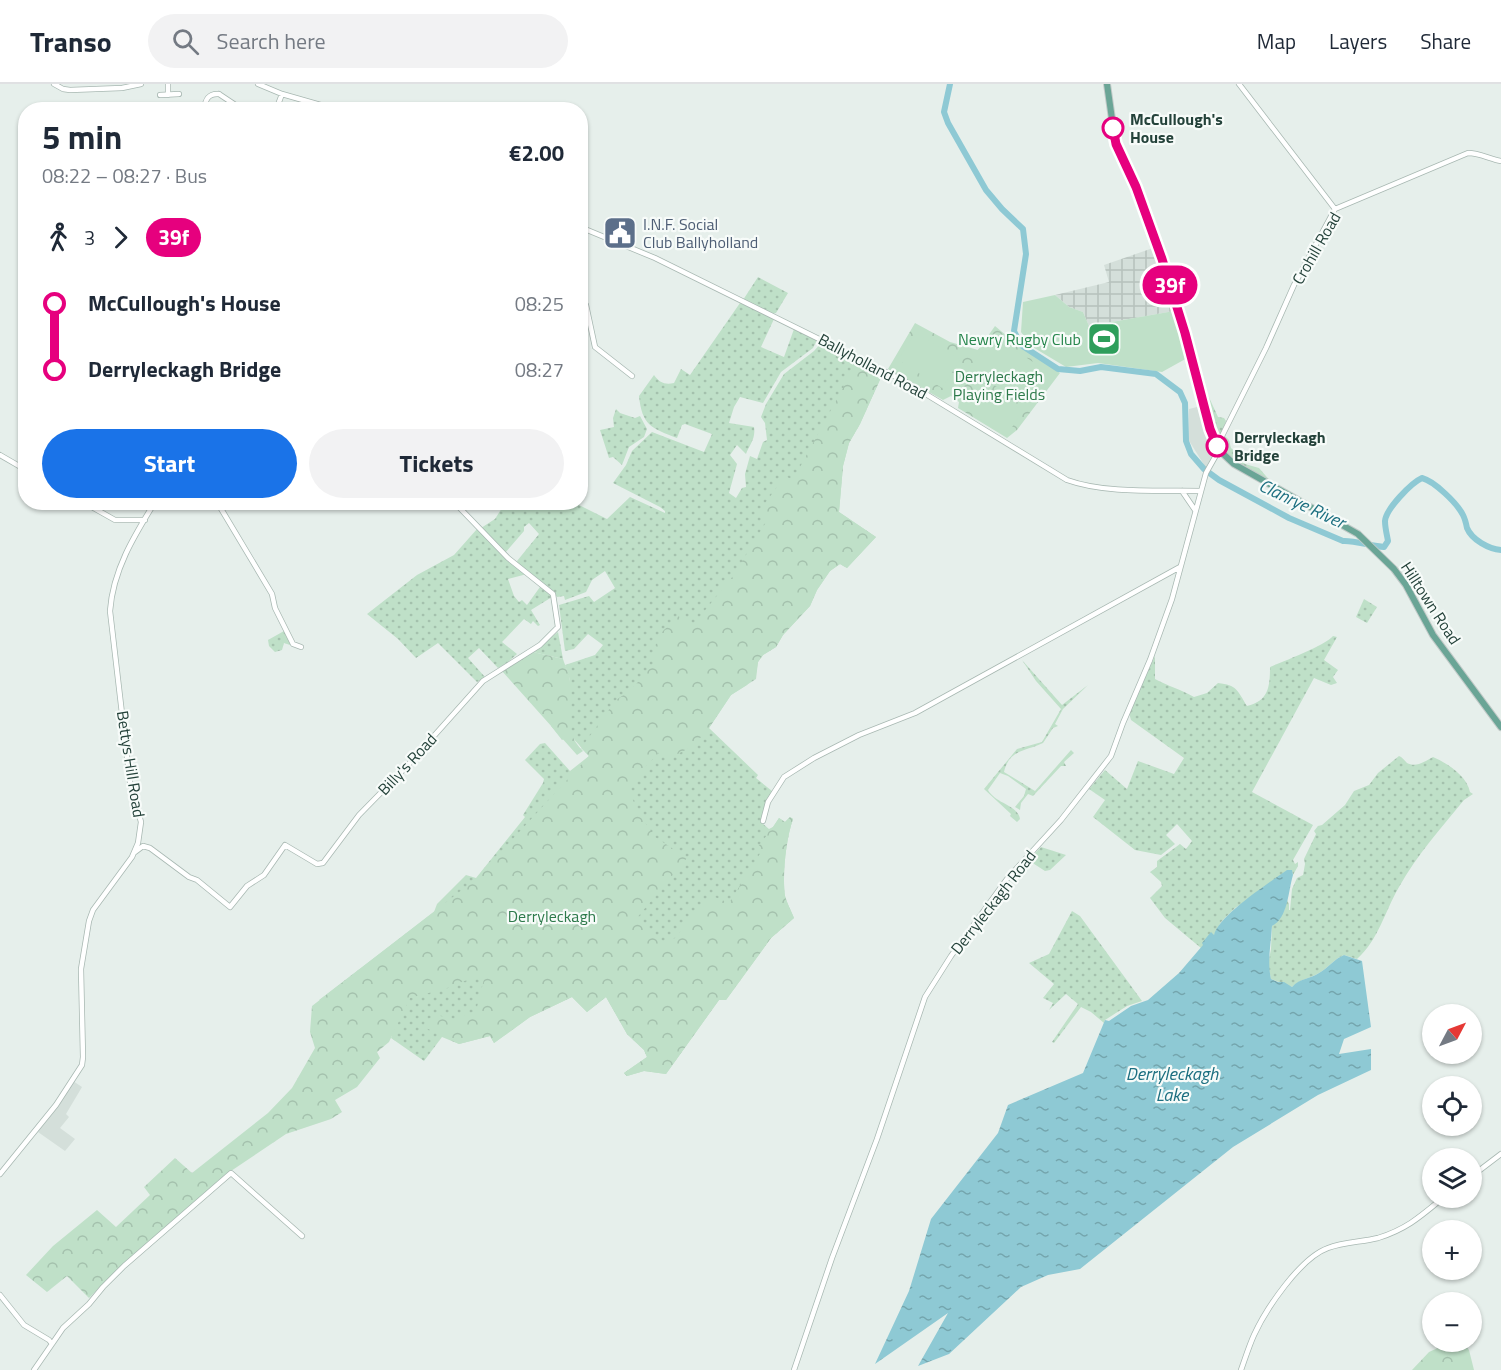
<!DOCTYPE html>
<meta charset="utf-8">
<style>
:root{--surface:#fff;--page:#f2f2f3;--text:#1f2937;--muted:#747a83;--line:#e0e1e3;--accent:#1a73e8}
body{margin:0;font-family:"Titillium Web",sans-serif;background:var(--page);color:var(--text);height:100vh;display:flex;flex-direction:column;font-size:22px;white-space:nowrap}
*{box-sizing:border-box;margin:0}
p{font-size:20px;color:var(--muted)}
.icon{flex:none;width:33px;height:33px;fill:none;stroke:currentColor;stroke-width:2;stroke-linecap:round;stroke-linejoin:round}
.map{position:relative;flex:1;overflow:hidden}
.side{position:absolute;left:18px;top:18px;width:570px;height:408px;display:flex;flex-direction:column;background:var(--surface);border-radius:24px;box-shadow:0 2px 4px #0004}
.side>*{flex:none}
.badge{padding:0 12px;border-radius:20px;font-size:21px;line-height:39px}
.needle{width:39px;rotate:49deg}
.tools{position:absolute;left:1422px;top:920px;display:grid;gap:12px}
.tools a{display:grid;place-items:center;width:60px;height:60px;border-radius:50%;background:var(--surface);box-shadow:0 2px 4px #0004;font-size:30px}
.map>.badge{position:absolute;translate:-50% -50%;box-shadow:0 0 0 3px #fff}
.legs{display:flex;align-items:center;gap:9px;height:66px;padding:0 24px;font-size:20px}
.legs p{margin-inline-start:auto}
.overview{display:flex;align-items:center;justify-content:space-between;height:102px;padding:0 24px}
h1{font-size:33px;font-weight:700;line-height:45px}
.button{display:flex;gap:12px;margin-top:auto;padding:12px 24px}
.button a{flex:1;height:69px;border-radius:36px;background:var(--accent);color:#fff;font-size:24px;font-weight:700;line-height:69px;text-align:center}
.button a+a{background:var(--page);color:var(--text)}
ul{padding:0 24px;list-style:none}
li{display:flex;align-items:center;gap:21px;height:66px;font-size:22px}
li i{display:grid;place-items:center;width:9px;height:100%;margin:0 8px;background:currentColor}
li i::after{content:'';width:15px;height:15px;margin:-8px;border:4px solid;border-radius:50%;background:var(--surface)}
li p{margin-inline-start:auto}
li:first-child i{background:linear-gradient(#0000 50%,currentColor 0)}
li:last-child i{background:linear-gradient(currentColor 50%,#0000 0)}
header{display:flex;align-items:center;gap:36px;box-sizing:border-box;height:84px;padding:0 30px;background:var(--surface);border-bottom:2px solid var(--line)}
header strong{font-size:28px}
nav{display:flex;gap:33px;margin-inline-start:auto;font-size:21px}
.search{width:420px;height:54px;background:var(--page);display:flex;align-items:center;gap:15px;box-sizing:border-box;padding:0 21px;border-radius:33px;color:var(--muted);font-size:22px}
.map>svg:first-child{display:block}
.built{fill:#d4dfda}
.industrial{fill:url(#industrial-grid)}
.grass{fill:url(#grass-dots)}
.forest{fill:url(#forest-crowns)}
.garden{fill:#bfe0c8}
.water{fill:url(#water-ripples)}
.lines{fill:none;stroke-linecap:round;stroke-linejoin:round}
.river{stroke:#8ec9d4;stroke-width:6}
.minor-casing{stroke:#a8b8b2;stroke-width:6}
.major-casing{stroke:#c2cac8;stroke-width:8}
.minor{stroke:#fff;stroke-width:4.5}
.major{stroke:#6aa596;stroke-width:6}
.line-1-casing{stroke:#fff;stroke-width:14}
.line-1{stroke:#e6007e;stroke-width:9}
.stop-1-dot{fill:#fff;stroke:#e6007e;stroke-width:3}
.labels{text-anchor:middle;stroke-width:4.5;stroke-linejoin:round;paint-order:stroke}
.stop-label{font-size:16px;font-weight:bold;fill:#24423a;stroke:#f7fbf9;text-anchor:start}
.service-label{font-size:16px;fill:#4e5e75;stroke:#f7fbf9;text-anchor:start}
.street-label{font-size:16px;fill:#24423a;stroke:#f7fbf9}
.leisure-label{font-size:16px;fill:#27864d;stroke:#f7fbf9;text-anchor:end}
.park-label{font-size:16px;fill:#2d7a4b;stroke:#f7fbf9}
.water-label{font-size:18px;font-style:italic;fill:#1c6f80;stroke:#f7fbf9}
</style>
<header>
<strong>Transo</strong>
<div class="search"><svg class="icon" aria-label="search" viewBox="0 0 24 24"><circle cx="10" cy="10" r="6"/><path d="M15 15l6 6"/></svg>Search here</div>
<nav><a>Map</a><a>Layers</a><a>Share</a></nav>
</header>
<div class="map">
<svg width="1501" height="1286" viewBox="0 0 1501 1286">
<defs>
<pattern id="industrial-grid" width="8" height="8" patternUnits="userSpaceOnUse" patternTransform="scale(1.5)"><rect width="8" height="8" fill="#d4dfda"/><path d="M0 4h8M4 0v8" fill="none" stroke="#b6c1bc"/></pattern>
<pattern id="grass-dots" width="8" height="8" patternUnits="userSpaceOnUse" patternTransform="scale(1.5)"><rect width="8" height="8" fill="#bfe0c8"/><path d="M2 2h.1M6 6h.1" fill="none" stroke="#a4c1ad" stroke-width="1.8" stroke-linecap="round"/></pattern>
<pattern id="forest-crowns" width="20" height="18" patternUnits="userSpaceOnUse" patternTransform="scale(1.5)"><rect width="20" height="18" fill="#bfe0c8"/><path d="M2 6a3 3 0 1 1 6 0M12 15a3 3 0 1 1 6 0" fill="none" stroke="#a4c1ad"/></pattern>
<pattern id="water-ripples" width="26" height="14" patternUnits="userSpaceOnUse" patternTransform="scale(1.5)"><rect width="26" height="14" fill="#8ec9d4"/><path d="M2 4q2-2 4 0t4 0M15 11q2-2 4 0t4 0" fill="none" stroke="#74a5ad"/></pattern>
</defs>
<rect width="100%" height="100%" fill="#e6efeb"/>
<path class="built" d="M1201 322 1213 370 1206 384 1188 355 1189 325Z
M73 997 82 1003 66 1030 69 1033 60 1044 75 1055 65 1067 38 1048 55 1024 58 1023Z"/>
<path class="industrial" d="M1153 164 1174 227 1089 242 1083 228 1069 223 1055 211 1109 198 1104 181Z"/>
<path class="grass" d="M758 193 788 209 776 229 772 230 743 216Z
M740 219 774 235 761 263 784 273 794 245 800 247 817 256 813 264 781 288 763 319 740 313 734 323 729 339 754 343C756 355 749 361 746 370L737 361 730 371 737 380 729 409 736 414 742 404 746 403 745 390 750 372 757 375 763 358 767 356 765 339 761 333 766 320 784 290 814 267 822 258 883 289 860 340 849 359 843 382 839 428 876 453 847 484 840 480 830 487 817 506 810 522 783 551 776 563 763 571 758 578 756 595 731 611 709 644 758 691 756 694 772 707 773 709 766 721 761 738 769 745 773 743 779 734 785 738 790 733 793 735C786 755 782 791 785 812 787 819 791 827 794 834L771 854 726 916H719L666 990 644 987 627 992 624 989 647 973 644 966 627 950 606 913 587 928 572 913 530 933 494 959 490 952 459 960 442 953 424 977 391 954 392 951 319 916 434 828 437 820 466 791 476 794 525 733 523 731 543 699 544 695 525 676 540 660 545 659 570 687 589 672 571 652 562 656 551 642 570 596 565 581 595 571 603 561 588 550 574 565 565 567 559 521 589 512 594 518 615 504 605 487 592 496 586 508 565 516 564 512 557 513 553 507 519 482 517 477 539 450 529 439 524 443V447L505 469 481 444 495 435 505 419H575L607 435 630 413 665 429V427L660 423 613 399 626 381 632 367 652 348 704 368 712 350 685 340 682 341 677 354C651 344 642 341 639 312L654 291C660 299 665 301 674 299L681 285 690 291Z
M1197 287 1218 333 1224 334 1226 337 1221 350 1217 354 1214 352Z
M616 325 620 329 635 334 640 332 647 345 644 353 629 363 622 381 613 373 609 374 600 346 614 343 613 334Z
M1223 351C1231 356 1229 357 1231 364L1241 373 1245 380 1259 384 1272 399C1255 389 1230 380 1220 361Z
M477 445 527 490 508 495 514 512 519 518 522 516 527 521 540 503 544 504 552 513 531 526 540 541 538 542 533 537 531 540 524 535 502 558 517 570 507 579 498 584 479 564 468 574 485 593 477 598 438 559 416 574 398 555 367 530 417 491 454 471Z
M1364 515 1377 523 1367 539 1356 533Z
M284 547 291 559 290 561 284 559 282 566 275 568 269 562 268 556Z
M558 548 563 575 533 568Z
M1333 552 1337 553 1324 576 1338 586 1333 593 1337 599 1331 601 1314 594 1252 708 1313 741 1293 776 1295 780 1298 778V782L1293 791 1292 787 1235 824 1221 838 1214 851 1201 864 1165 834 1150 814 1162 802 1161 798 1150 788 1157 783V777L1180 760 1186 765 1192 757 1177 740 1166 751 1175 760 1161 771 1135 766 1093 733 1105 716 1089 705 1105 686 1127 705 1138 677 1174 690 1184 674 1131 636 1129 629 1155 572V595C1168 602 1182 606 1194 613L1207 609 1218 599C1237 601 1237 606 1247 622 1268 617 1270 604 1270 583 1282 578 1326 561 1333 552Z
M1022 576 1062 621 1088 601 1063 625 1055 640 1058 642 1053 644 1043 659C1027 667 1009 665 1004 688L1035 707 1071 666 1074 669 1064 678 1066 682H1061L1033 712 1028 710 1021 719 1020 726 1015 723 1024 712 1026 705 1008 692 1000 689 988 706C996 720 1018 721 1020 735L1017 738 1010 732 1011 730 984 705 1017 665 1042 658 1061 625 1036 597Z
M1399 672C1402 673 1404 676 1407 679 1416 684 1426 677 1433 673 1447 679 1467 692 1470 708L1473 710 1464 716C1441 744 1417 771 1399 803 1384 829 1379 855 1357 875L1344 871C1334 875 1328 884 1319 889 1309 895 1302 894 1292 903L1271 895 1268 881 1271 865 1272 842 1284 827 1287 816 1289 820V826H1290L1292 805 1297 794 1303 791 1305 780 1304 775 1316 750 1314 747 1318 742 1322 741 1345 721 1354 707 1369 701 1378 689Z
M1041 763 1066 771 1050 786 1045 787 1028 776Z
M1072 827 1080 832 1142 917 1127 922 1105 936 1104 939 1091 928 1081 923 1054 959 1052 958 1078 920 1066 910 1049 926 1053 919 1043 914 1054 900 1029 879 1049 870Z"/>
<path class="forest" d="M915 239 950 258 978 266 995 242 1019 262 1060 289 1017 346 1007 354 958 324 959 318 951 312 943 316 888 285Z
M858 276 883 289 860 340 849 359 843 382 839 428 876 453 847 484 840 480 830 487 817 506 810 522 783 551 776 563 763 571 758 578 756 590 747 601 731 611 709 644 693 662 670 674 661 666 628 702 637 727 655 753 687 774 636 835 665 859 675 854 710 811 729 819 761 768 757 764 767 751 769 746 773 743 779 734 785 738 790 733 793 735C786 755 782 791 785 812 787 819 791 827 794 834L771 854 726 916H719L666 990 644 987 627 992 624 989 647 973 644 966 627 950 606 913 587 928 572 913 530 933 494 959 490 952 459 960 424 943 425 937 436 931 454 935 476 927 484 895C466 892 455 903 438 907 428 909 419 911 410 914L389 958 377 968 380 974 357 1003 335 1016 342 1028 331 1035 286 1050 231 1087 114 1189 89 1214 67 1192 47 1208 26 1191 53 1162 97 1126 116 1143 150 1111 144 1103 175 1074 192 1089 268 1029 292 1004 315 964 310 948 312 922 476 795 589 672 581 664 616 616 631 606 657 576 652 572 662 548 678 532 693 541 733 492 768 435 758 429 785 392 793 396Z
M533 568 563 575C565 582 570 591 570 598 572 624 561 646 583 667L577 671 502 587Z
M1453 1257 1463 1258 1469 1266 1474 1286H1412L1429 1268Z"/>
<path class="garden" d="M1055 211 1069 223 1083 228 1089 242 1174 227 1179 248 1189 273 1162 288 1098 279 1066 283 1031 262 1021 248 1023 218Z
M915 249 960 276 942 304 898 276Z
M993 251 1052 291 1029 324 970 285Z
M982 300 1023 327 1006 352 965 325Z"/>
<path class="water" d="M1287 786H1292L1293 791C1288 808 1288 834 1272 842 1271 860 1267 877 1271 895L1278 898H1284L1292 903C1300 894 1310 895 1319 889 1328 884 1334 875 1344 871L1362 877 1371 943 1344 955 1339 970 1371 965V986L1318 1011 1233 1063 1080 1185 1048 1191 1021 1203 949 1270 918 1282 948 1229 875 1280 909 1207 931 1135 998 1049 1008 1021 1083 989 1105 936 1109 937 1131 922 1148 916 1179 889 1203 861 1202 859 1211 848 1214 851C1219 831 1269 799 1287 786Z"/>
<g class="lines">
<path class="river" d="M950 0 944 28 948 39 986 106 1002 125 1023 145 1026 170 1014 247 1021 261 1058 285 1080 287 1101 283 1156 290 1180 308 1185 319 1186 357 1191 370 1204 385 1219 396 1289 434 1343 457C1352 456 1372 462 1384 463L1388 457C1387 451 1385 444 1385 437 1386 425 1411 399 1422 394 1434 397 1457 419 1463 431 1465 435 1466 439 1467 444 1472 456 1489 465 1501 466"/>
<defs>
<path id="minor" d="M54 0 63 5 70 6 122 4 141 0
M168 0V11
M258 0 282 10 338 26
M1239 0 1335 125
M219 10 243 26
M160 11 179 10
M204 26C205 16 208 9 219 10
M276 26 282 10
M580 143 655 174 906 298 1067 396C1106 410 1159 406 1201 407
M580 218 586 221 595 263 632 292
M1215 360 1220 356 1266 264 1294 201 1335 125 1468 69C1479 69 1490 75 1501 77
M0 371 26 386
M1182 407 1195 426
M83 418 115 436H145
M217 418 272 510 275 524 293 560 301 563
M763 737 768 718 784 693 814 674 859 651 915 629 1180 483
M135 768 143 762 150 764 189 793 197 796 230 823 247 802 264 791 285 761 317 780 323 779 359 731 408 681 483 597 540 561 558 543 553 510 508 474 454 418
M0 1090 56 1021 82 981 83 973 81 885 89 837 93 826 132 773 138 759 141 738 130 698 110 527C113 486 134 452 155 418
M1472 1092 1501 1070
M0 1211 24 1241 49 1256 52 1260 34 1286
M52 1260 63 1244 89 1220 103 1203 124 1182 231 1089 302 1152
M794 1286 832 1174 877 1055 925 913 951 872 1007 795 1061 736 1111 672 1123 639 1150 576 1172 515 1206 389 1219 366
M1241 1286C1245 1275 1249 1262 1254 1251 1266 1225 1300 1174 1328 1164 1344 1158 1362 1158 1378 1154 1407 1145 1421 1132 1444 1113"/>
<path id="major" d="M1107 0 1115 56 1136 103 1162 175 1185 249 1210 345 1219 366 1234 380 1358 450 1394 485 1406 501 1433 551 1501 643"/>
</defs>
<use href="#minor" class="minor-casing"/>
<use href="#major" class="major-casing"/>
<use href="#minor" class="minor"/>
<use href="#major" class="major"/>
</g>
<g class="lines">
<defs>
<path id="line-1" d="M1113 44 1116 60 1136 103 1162 175 1185 249 1210 345 1217 362"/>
</defs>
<use href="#line-1" class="line-1-casing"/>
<use href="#line-1" class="line-1"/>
</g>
<defs>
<symbol id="civic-square" viewBox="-11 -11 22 22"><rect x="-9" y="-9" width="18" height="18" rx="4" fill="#5c6f8a" stroke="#f7fbf9"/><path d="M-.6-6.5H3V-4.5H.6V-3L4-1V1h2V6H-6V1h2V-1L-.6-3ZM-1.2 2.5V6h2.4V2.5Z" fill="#fff"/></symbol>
<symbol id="stadium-square" viewBox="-11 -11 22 22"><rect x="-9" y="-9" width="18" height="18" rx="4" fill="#2e9e5b" stroke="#f7fbf9"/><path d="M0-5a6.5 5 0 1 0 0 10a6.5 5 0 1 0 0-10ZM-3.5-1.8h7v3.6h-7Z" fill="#fff"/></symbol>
</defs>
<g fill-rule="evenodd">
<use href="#civic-square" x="601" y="130" width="38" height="38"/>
<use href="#stadium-square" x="1085" y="236" width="38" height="38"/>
</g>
<g class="stop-1-dot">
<circle cx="1113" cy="44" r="10"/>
<circle cx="1217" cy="362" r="10"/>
</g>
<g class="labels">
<g class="stop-label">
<text x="1130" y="41">McCullough's<tspan x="1130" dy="18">House</tspan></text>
<text x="1234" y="359">Derryleckagh<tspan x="1234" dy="18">Bridge</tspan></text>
</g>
<g class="service-label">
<text x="643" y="146">I.N.F. Social<tspan x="643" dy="18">Club Ballyholland</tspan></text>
</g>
<g class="street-label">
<text transform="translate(1316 164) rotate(-60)" y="6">Crohill Road</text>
<text transform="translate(873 282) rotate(28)" y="6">Ballyholland Road</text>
<text transform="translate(1431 519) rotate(57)" y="6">Hilltown Road</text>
<text transform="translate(131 680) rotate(81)" y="6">Bettys Hill Road</text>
<text transform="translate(407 680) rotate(-47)" y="6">Billy's Road</text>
<text transform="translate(993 818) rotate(-52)" y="6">Derryleckagh Road</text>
</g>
<g class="leisure-label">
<text x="1081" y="261">Newry Rugby Club</text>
</g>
<g class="park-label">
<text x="999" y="298">Derryleckagh<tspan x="999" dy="18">Playing Fields</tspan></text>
<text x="552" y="838">Derryleckagh</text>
</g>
<g class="water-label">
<text transform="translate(1302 420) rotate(25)" y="6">Clanrye River</text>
<text x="1172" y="996">Derryleckagh<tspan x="1172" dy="21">Lake</tspan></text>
</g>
</g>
</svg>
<div class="tools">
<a><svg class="needle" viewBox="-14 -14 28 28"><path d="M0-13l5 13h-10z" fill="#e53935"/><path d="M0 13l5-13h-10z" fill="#747a83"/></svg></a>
<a><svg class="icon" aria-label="locate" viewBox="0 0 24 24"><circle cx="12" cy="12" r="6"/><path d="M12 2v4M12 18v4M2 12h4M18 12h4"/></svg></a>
<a><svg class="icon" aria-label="layers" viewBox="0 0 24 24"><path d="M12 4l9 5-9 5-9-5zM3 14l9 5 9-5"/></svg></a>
<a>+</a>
<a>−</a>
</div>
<b class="badge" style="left:1170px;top:201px;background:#e6007e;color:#fff">39f</b>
<section class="side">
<div class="overview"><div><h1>5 min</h1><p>08:22 – 08:27 · Bus</p></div><b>€2.00</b></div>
<div class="legs"><svg class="icon" aria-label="walk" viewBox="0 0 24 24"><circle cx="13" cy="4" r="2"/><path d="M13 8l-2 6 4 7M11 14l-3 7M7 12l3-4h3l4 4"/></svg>3<svg class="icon" aria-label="forward" viewBox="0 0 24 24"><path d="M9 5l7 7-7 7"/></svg><b class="badge" style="background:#e6007e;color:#fff">39f</b></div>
<ul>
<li><i style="color:#e6007e"></i><b>McCullough's House</b><p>08:25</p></li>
<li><i style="color:#e6007e"></i><b>Derryleckagh Bridge</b><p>08:27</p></li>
</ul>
<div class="button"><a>Start</a><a>Tickets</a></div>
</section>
</div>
